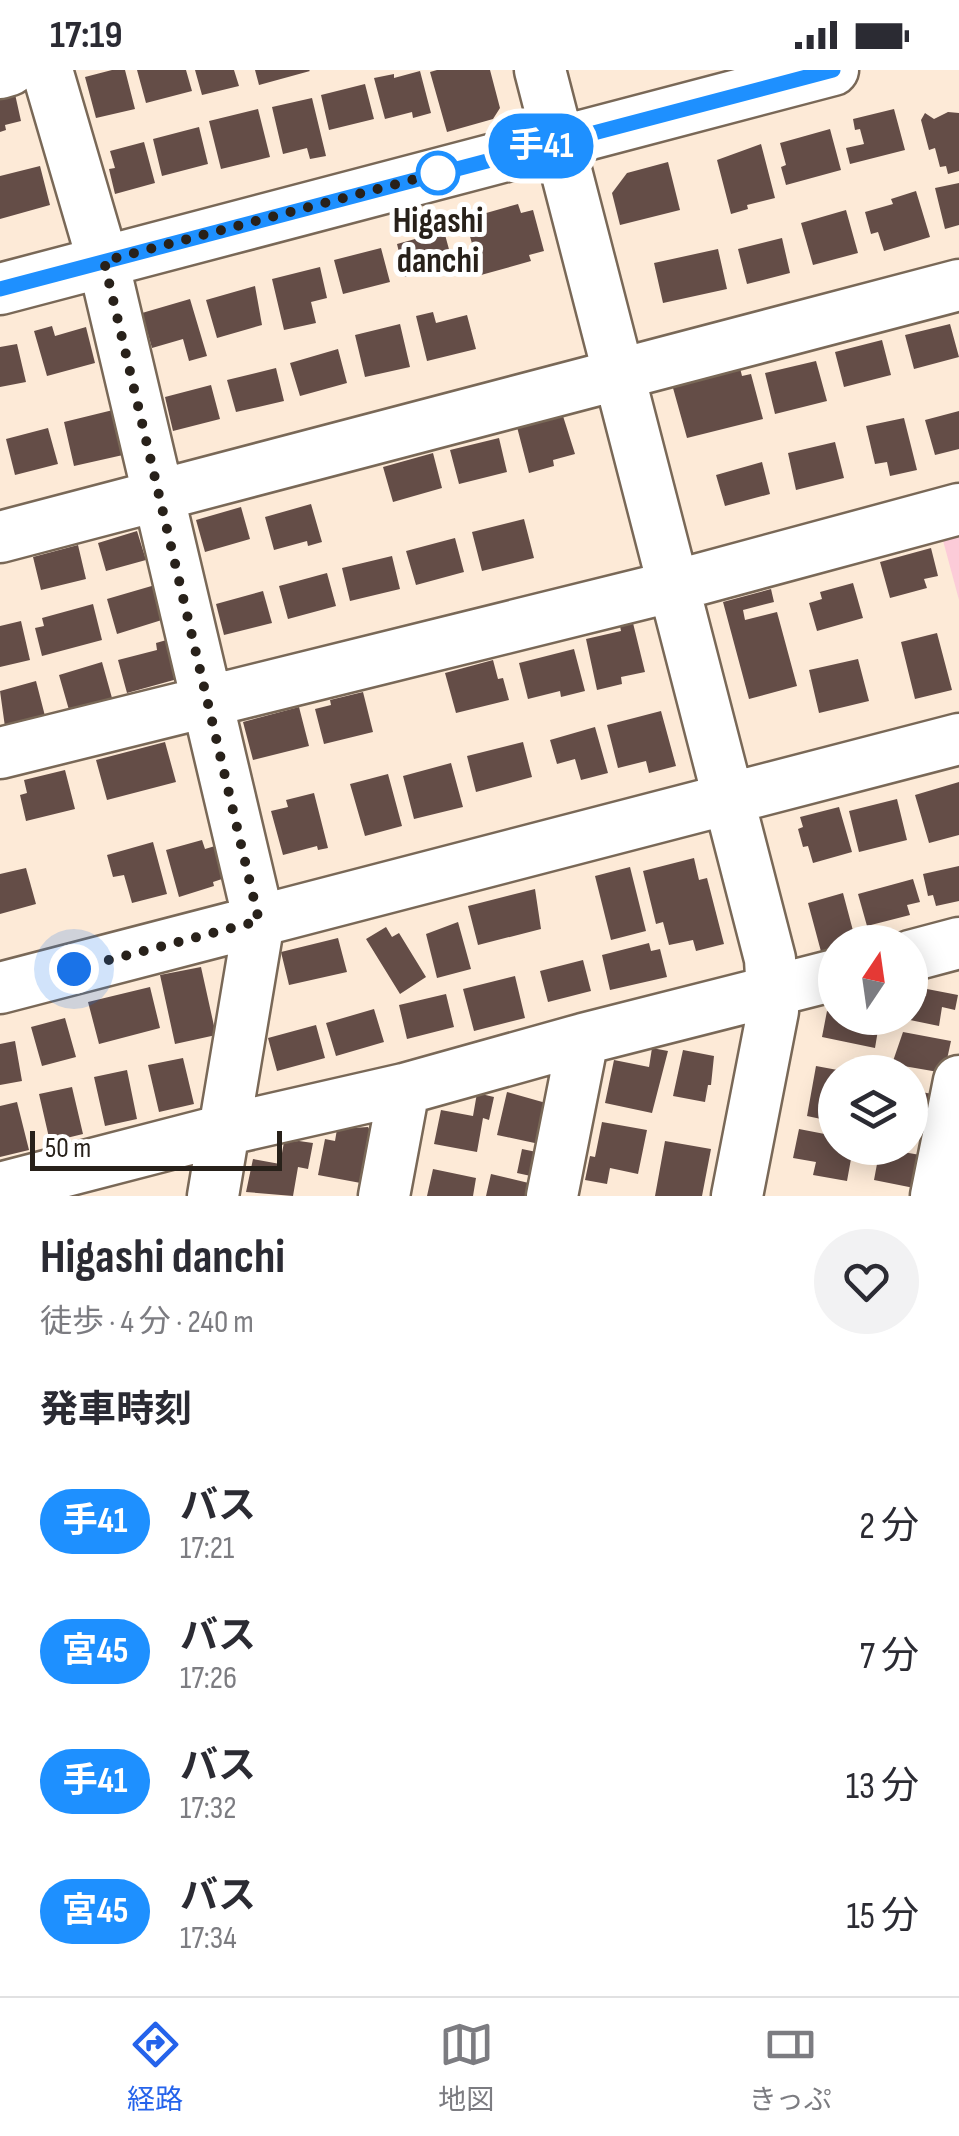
<!DOCTYPE html>
<html lang="ja">
<meta charset="utf-8">
<style>
:root{--surface:#fff;--page:#f2f2f3;--text:#2b2b33;--muted:#7c7c81;--line:#e1e1e2;--accent:#2563eb}
body{margin:0;font-family:"Sofia Sans Condensed","Noto Sans JP",sans-serif;background:var(--page);color:var(--text);height:100vh;display:flex;flex-direction:column;font-size:38px;white-space:nowrap}
*{box-sizing:border-box;margin:0}
p{font-size:32px;color:var(--muted)}
.icon{flex:none;width:55px;height:55px;fill:none;stroke:currentColor;stroke-width:2;stroke-linecap:round;stroke-linejoin:round}
.map{position:relative;height:1126px;overflow:hidden}
.side{display:flex;flex-direction:column;background:var(--surface);flex:1}
.side>*{flex:none}
.badge{padding:0 20px;border-radius:32px;font-size:35px;line-height:65px}
.needle{width:65px;rotate:13deg}
.controls{position:absolute;left:818px;top:855px;display:grid;gap:20px}
.controls a{display:grid;place-items:center;width:110px;height:110px;border-radius:50%;background:var(--surface);box-shadow:0 5px 25px #0003;font-size:50px}
.scale{position:absolute;left:30px;bottom:25px;width:252px;box-sizing:border-box;padding-left:10px;border:5px solid #28211a;border-top:0;font-size:28px;line-height:35px;white-space:nowrap;color:#28211a;-webkit-text-stroke:8px #fff;paint-order:stroke}
.you{position:absolute;width:50px;height:50px;margin:-25px;border:8px solid #fff;border-radius:50%;background:#1a73e8;box-shadow:0 0 0 15px #1a73e833}
.map>.badge{position:absolute;translate:-50% -50%;box-shadow:0 0 0 5px #fff}
h2{padding:0 40px;font-size:38px;line-height:90px}
.round{display:grid;place-items:center;flex:none;width:105px;height:105px;border-radius:52px;background:var(--page)}
.summary{display:flex;align-items:center;justify-content:space-between;height:170px;padding:0 40px}
h1{font-size:48px;font-weight:700;line-height:75px}
ul{padding:0;list-style:none}
li{display:flex;align-items:center;gap:30px;height:130px;padding:0 40px}
li div{flex:1}
li b{display:block;font-size:38px}
li em{font-style:normal}
li .badge{min-width:110px;font-weight:700;text-align:center}
.status{display:flex;justify-content:space-between;align-items:center;height:70px;padding:0 50px;background:var(--surface);direction:ltr}
.status svg{height:28px;fill:currentColor}
.tab-bar{display:flex;justify-content:space-around;align-items:center;height:140px;border-top:2px solid var(--line);background:var(--surface);font-size:28px;color:var(--muted)}
.tab-bar a{display:grid;justify-items:center;gap:5px}
.tab-bar .active{color:var(--accent)}
.map>svg:first-child{display:block}
.green{fill:#fccbd8}
.building{fill:#644d47}
.lines{fill:none;stroke-linecap:round;stroke-linejoin:round}
.minor-casing{stroke:#796857;stroke-width:55}
.minor{stroke:#fff;stroke-width:50}
.line-casing{stroke:#fff;stroke-width:22}
.line{stroke:#1e90ff;stroke-width:15}
.walk{stroke:#28211a;stroke-width:10;stroke-dasharray:0 18}
.stop-dot{fill:#fff;stroke:#1e90ff;stroke-width:5}
.labels{text-anchor:middle;stroke-width:10;stroke-linejoin:round;paint-order:stroke}
.stop-label{font-size:35px;font-weight:bold;fill:#28211a;stroke:#fff}
</style>
<div class="status"><b>17:19</b><svg viewBox="0 0 49 12"><path d="M0 12V9h3v3zM5 12V6h3v6zM10 12V3h3v9zM15 12V0h3v12zM26 1h20v11H26zM47 4h2v5h-2z"/></svg></div>
<div class="map">
<svg width="959" height="1126" viewBox="0 0 959 1126">
<rect width="100%" height="100%" fill="#fdead7"/>
<path class="green" d="M959 459V530L941 463Z"/>
<path class="building" d="M112 0H125L135 39 96 48 85 7Z
M137 0H186L192 21 146 33Z
M195 0H234L239 16 202 25Z
M255 0H309L310 1 259 15Z
M437 0H490L500 38 493 49 447 62 430 2Z
M420 1 431 43 413 48 412 42 385 49 374 8 394 4V8Z
M365 14 374 49 329 60 321 25Z
M15 24 21 51 5 55 6 60 0 62V28Z
M312 28 326 86 310 89 307 78 283 84 272 37Z
M258 39 270 87 221 99 209 51Z
M894 39 905 80 850 94 846 78 864 74 860 59 855 60 853 49Z
M948 42 959 43V101L948 104 946 96 940 97 935 78 929 80 921 50 925 43 934 49Z
M199 57 208 94 162 106 153 69Z
M830 59 841 100 786 115 781 97 786 95 780 73Z
M144 72 155 113 115 124 109 99 115 98 110 81Z
M761 74 775 128 747 135 748 139 731 144 717 90Z
M668 92 680 140 620 155 612 123 627 103Z
M40 96 50 135 0 149V106Z
M959 113V155L945 159 935 118Z
M916 121 930 167 884 181 878 162 871 164 865 142 893 134 891 129Z
M518 134 521 143 533 140 544 181 529 185 531 191 481 205 465 149Z
M846 140 858 183 813 195 801 153Z
M444 161 453 194 405 207 397 174Z
M782 168 790 203 747 214 738 179Z
M381 178 390 212 343 224 334 190Z
M718 179 727 219 663 233 654 193Z
M320 197 327 228 311 232 316 253 284 260 272 209Z
M255 216 262 255 217 268 206 230Z
M190 229 207 286 189 291 183 269 152 278 142 243Z
M433 242 436 253 467 245 476 279 427 291 416 246Z
M400 254 410 297 365 307 355 265Z
M950 254 959 287 914 299 905 265Z
M52 256 55 266 86 257 95 293 47 306 34 261Z
M882 270 891 305 844 317 835 282Z
M17 274 26 312 0 317V277Z
M338 279 347 313 300 326 290 293Z
M816 291 827 331 775 344 765 303Z
M276 298 284 331 236 342 227 310Z
M740 298 742 306 751 304 763 349 687 368 673 318Z
M211 315 220 349 173 361 165 327Z
M113 340 123 385 74 396 64 352Z
M959 341V379L935 385 925 350Z
M563 346 575 384 553 390 554 396 529 403 517 357Z
M904 348 917 400 890 406 887 392 875 394 866 356Z
M48 358 58 394 15 405 6 369Z
M499 368 507 402 459 414 450 380Z
M835 372 844 408 796 420 788 383Z
M433 383 442 418 393 432 383 397Z
M762 392 770 424 725 436 716 405Z
M311 434 322 472 308 476 307 471 274 480 265 447Z
M241 437 250 469 205 482 196 450Z
M524 449 534 488 482 501 472 462Z
M137 461 146 490 106 501 98 473Z
M455 468 464 502 416 515 406 481Z
M78 475 86 509 41 520 33 487Z
M931 478 938 506 924 509 927 518 890 528 880 492Z
M392 486 400 519 350 531 342 498Z
M327 503 336 536 288 549 279 516Z
M853 513 863 548 817 561 809 533 822 529 820 522Z
M155 515 165 549 117 564 107 529Z
M771 519 774 532 743 540 745 550 777 542 797 616 749 629 723 532Z
M263 521 272 553 224 565 216 534Z
M93 534 102 570 42 586 35 558 44 556 42 548Z
M21 551 30 590 0 597V556Z
M633 553 645 602 621 607 622 614 597 620 586 569 621 561 620 556Z
M937 563 952 620 915 629 901 572Z
M170 569 181 608 127 623 118 590 157 580 156 573Z
M574 579 585 621 561 627 560 621 528 629 519 593Z
M858 589 869 631 819 643 809 600Z
M493 590 498 609 503 608 509 630 456 643 445 603Z
M102 592 112 628 69 640 59 605Z
M36 611 45 646 5 657 0 621Z
M363 622 373 662 324 674 315 639 331 635 330 630Z
M299 637 309 676 253 690 243 652Z
M661 641 676 696 649 703 646 691 618 698 607 655Z
M595 657 608 703 581 710 575 689 557 694 550 670Z
M165 672 176 712 107 730 96 690Z
M523 672 532 707 476 722 467 686Z
M451 693 463 737 414 749 403 706Z
M65 700 75 739 26 751 20 725 27 723 24 710Z
M388 704 402 756 365 766 350 714Z
M959 712V765L929 773 915 725Z
M314 723 328 778 318 780 317 776 283 785 271 741 288 737 286 730Z
M897 729 907 770 859 782 849 741Z
M839 737 852 782 813 793 808 776 803 777 798 759 803 757 800 747Z
M202 770 205 779 215 776 225 808 213 812 214 816 179 827 166 780Z
M153 772 167 824 132 833 124 805 113 807 107 785Z
M694 788 699 810 707 808 724 874 696 881 693 870 669 875 663 852 656 854 643 801Z
M959 796V831L936 836 933 825 928 826 923 804Z
M630 797 646 861 611 870 595 806Z
M26 798 36 834 0 844V804Z
M913 809 920 832 907 835 910 845 867 856 858 824Z
M535 819 541 859 478 875 468 836Z
M843 823 856 872H835V886L823 889 808 833Z
M458 852 471 899 437 908 426 864Z
M386 857 392 867 399 863 426 907 400 924 366 869Z
M338 868 347 902 289 915 281 882Z
M649 873 651 881 660 879 667 907 610 920 602 885Z
M583 890 591 921 548 932 540 901Z
M201 897 216 965 175 974 160 905Z
M515 906 525 948 474 961 463 919Z
M150 917 160 958 99 974 88 932Z
M927 919 958 925 955 940 942 937 939 956 910 950V922L926 926Z
M446 924 454 957 407 969 399 935Z
M374 939 384 972 336 986 326 953Z
M827 941 835 943V948H880L875 978 822 967Z
M65 948 76 987 42 996 31 957Z
M316 955 325 988 277 1001 268 968Z
M903 962 951 971 944 1003 892 994Z
M15 971 22 1011 0 1015V974Z
M652 978 668 981 652 1043 605 1033 614 990 649 997Z
M683 980 714 986 711 1015H708L705 1032 673 1026Z
M183 988 194 1034 159 1042 148 995Z
M816 996 843 1001 835 1002V1052L807 1046Z
M127 1000 137 1049 105 1056 94 1007Z
M72 1017 83 1064 50 1072 39 1024Z
M910 1020 938 1025 932 1057 910 1052Z
M507 1022 553 1035 544 1075 497 1065Z
M477 1023 494 1027 489 1050 483 1048 477 1082 434 1074 441 1040 473 1046Z
M17 1032 29 1080 0 1087V1036Z
M602 1052 647 1060 638 1104 610 1098 607 1114 585 1110 590 1086 595 1087Z
M368 1057 375 1070 366 1114 318 1105 325 1069 335 1071 337 1059Z
M799 1059 835 1066V1078H853L847 1111 813 1105 816 1092 793 1088Z
M299 1071 313 1073 308 1099 298 1097 293 1126 246 1122 253 1089 280 1094 284 1072Z
M665 1071 711 1079 702 1126H655Z
M880 1078 926 1086 919 1119 874 1110Z
M522 1079 546 1084 540 1108 517 1103Z
M433 1099 476 1108 473 1126H427Z
M491 1104 537 1115 535 1126H486Z"/>
<g class="lines">
<defs>
<path id="minor" d="M47 0 103 191 259 851 213 1126
M540 0 770 889 773 941 737 1126
M0 3 10 0
M0 219 833 0
M0 467 959 215
M0 683 674 516 959 439
M910 886 959 873
M0 918 959 669
M0 1118 224 1060 404 1019 583 969 835 905
M384 1126 404 1019
M552 1126 583 969
M936 1126 959 1011"/>
</defs>
<use href="#minor" class="minor-casing"/>
<use href="#minor" class="minor"/>
</g>
<g class="lines">
<defs>
<path id="line" d="M0 219 833 0"/>
</defs>
<use href="#line" class="line-casing"/>
<use href="#line" class="line"/>
<path class="walk" d="M74 899 259 851 104 191 446 101 438 103"/>
</g>
<circle class="stop-dot" cx="438" cy="103" r="20"/>
<g class="labels">
<g class="stop-label">
<text x="438" y="162">Higashi<tspan x="438" dy="40">danchi</tspan></text>
</g>
</g>
</svg>
<div class="controls">
<a><svg class="needle" viewBox="-14 -14 28 28"><path d="M0-13l5 13h-10z" fill="#e53935"/><path d="M0 13l5-13h-10z" fill="#7c7c81"/></svg></a>
<a><svg class="icon" aria-label="layers" viewBox="0 0 24 24"><path d="M12 4l9 5-9 5-9-5zM3 14l9 5 9-5"/></svg></a>
</div>
<div class="scale">50 m</div>
<div class="you" style="left:74px;top:899px"></div>
<b class="badge" style="left:541px;top:76px;background:#1e90ff;color:#fff">手41</b>
</div>
<section class="side">
<div class="summary"><div><h1>Higashi danchi</h1><p>徒歩 · 4 分 · 240 m</p></div><a class="round"><svg class="icon" aria-label="heart" viewBox="0 0 24 24"><path d="M12 20l-8-8c-3-5 5-10 8-4 3-6 11-1 8 4z"/></svg></a></div>
<h2>発車時刻</h2>
<ul>
<li><span class="badge" style="background:#1e90ff;color:#fff">手41</span><div><b>バス</b><p>17:21</p></div><em>2 分</em></li>
<li><span class="badge" style="background:#1e90ff;color:#fff">宮45</span><div><b>バス</b><p>17:26</p></div><em>7 分</em></li>
<li><span class="badge" style="background:#1e90ff;color:#fff">手41</span><div><b>バス</b><p>17:32</p></div><em>13 分</em></li>
<li><span class="badge" style="background:#1e90ff;color:#fff">宮45</span><div><b>バス</b><p>17:34</p></div><em>15 分</em></li>
</ul>
</section>
<nav class="tab-bar">
<a class="active"><svg class="icon" aria-label="directions" viewBox="0 0 24 24"><path d="M12 3l9 9-9 9-9-9zM9 14v-3h6M13 9l2 2-2 2"/></svg>経路</a>
<a><svg class="icon" aria-label="map" viewBox="0 0 24 24"><path d="M3 6l6-2 6 2 6-2v14l-6 2-6-2-6 2zM9 4v14M15 6v14"/></svg>地図</a>
<a><svg class="icon" aria-label="tickets" viewBox="0 0 24 24"><path d="M3 7h18v10H3zM15 7v10"/></svg>きっぷ</a>
</nav>
